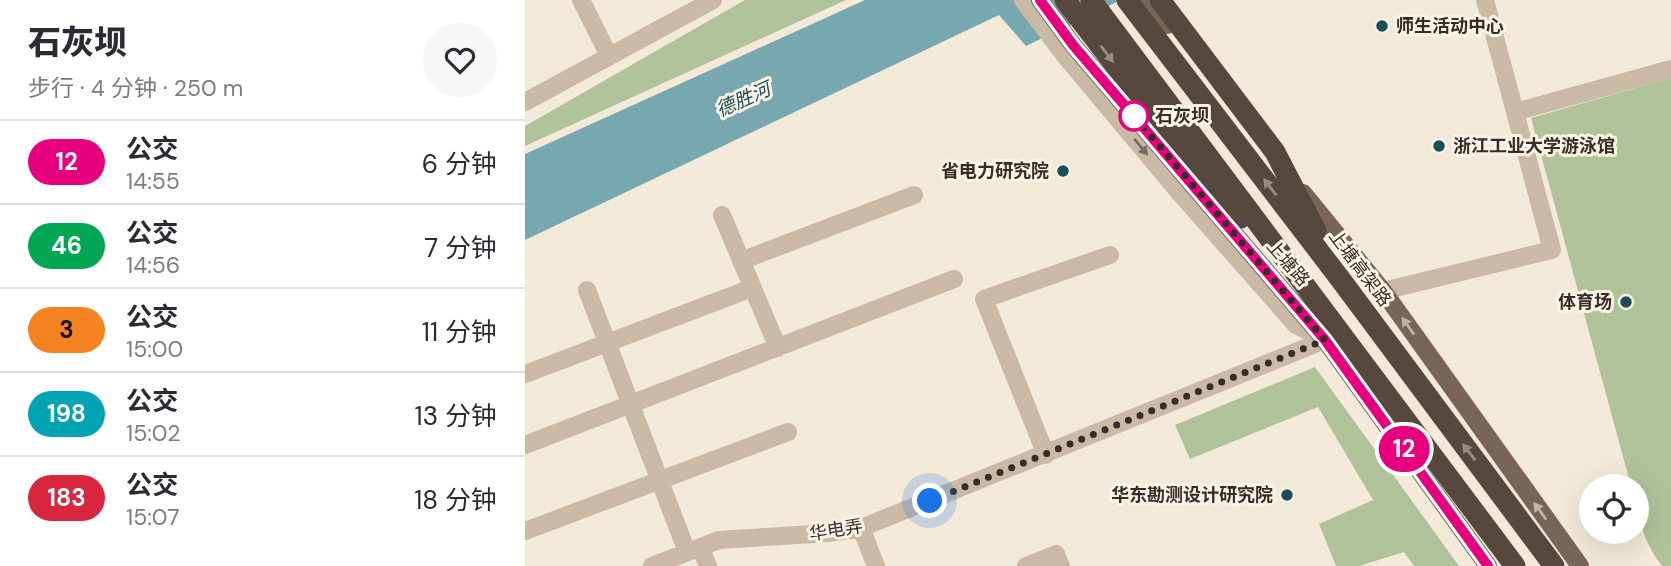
<!DOCTYPE html>
<html lang="zh">
<meta charset="utf-8">
<style>
:root{--surface:#fff;--page:#f7f7f7;--text:#2b2b33;--muted:#7c7c81;--line:#e1e1e2}
body{margin:0;font-family:"DM Sans","Noto Sans SC",sans-serif;background:var(--page);color:var(--text);height:100vh;display:flex;flex-direction:column;font-size:26px;white-space:nowrap}
*{box-sizing:border-box;margin:0}
p{font-size:23px;color:var(--muted)}
.icon{flex:none;width:38px;height:38px;fill:none;stroke:currentColor;stroke-width:2;stroke-linecap:round;stroke-linejoin:round}
.map{position:relative;flex:1;overflow:hidden}
.side{display:flex;flex-direction:column;background:var(--surface);width:525px}
.side>*{flex:none}
.badge{padding:0 14px;border-radius:23px;font-size:24px;line-height:46px}
.buttons{position:absolute;left:1054px;top:474px;display:grid;gap:14px}
.buttons a{display:grid;place-items:center;width:70px;height:70px;border-radius:50%;background:var(--surface);box-shadow:0 7px 28px #0002;font-size:35px}
.you{position:absolute;width:35px;height:35px;margin:-18px;border:5px solid #fff;border-radius:50%;background:#1a73e8;box-shadow:0 0 0 10px #1a73e833}
.map>.badge{position:absolute;translate:-50% -50%;box-shadow:0 0 0 4px #fff}
.round{display:grid;place-items:center;flex:none;width:74px;height:74px;border-radius:37px;background:var(--page)}
.head{display:flex;align-items:center;justify-content:space-between;height:119px;padding:0 28px}
h1{font-size:33px;font-weight:800;line-height:52px}
ul{padding:0;list-style:none}
li{display:flex;align-items:center;gap:21px;height:84px;padding:0 28px;border-top:2px solid var(--line)}
li div{flex:1}
li b{display:block;font-size:26px}
li em{font-style:normal}
li .badge{min-width:77px;font-weight:700;text-align:center}
main{display:flex;flex:1;min-height:0}
.map>svg:first-child{display:block}
.green{fill:#b0c299}
.water{fill:#77a8b0}
.lines{fill:none;stroke-linecap:round;stroke-linejoin:round}
.minor{stroke:#cabaa5;stroke-width:18}
.major{stroke:#786557;stroke-width:18}
.highway{stroke:#57483d;stroke-width:21}
.oneway{fill:#988c80}
.oneway2{fill:#796c5f}
.oneway3{fill:#c0b3a5}
.line-casing{stroke:#fff;stroke-width:16}
.line{stroke:#e6007e;stroke-width:10}
.walk{stroke:#362d26;stroke-width:7;stroke-dasharray:0 12.6}
.poi-dot{fill:#1b4e59;stroke:#faf2e5;stroke-width:2.5}
.stop-dot{fill:#fff;stroke:#e6007e;stroke-width:3.5}
.labels{text-anchor:middle;stroke-width:6;stroke-linejoin:round;paint-order:stroke}
.poi-label{font-size:18px;font-weight:bold;fill:#362d26;stroke:#faf2e5;text-anchor:end}
.stop-label{font-size:18px;font-weight:bold;fill:#362d26;stroke:#faf2e5;text-anchor:start}
.street-label{font-size:18px;fill:#362d26;stroke:#faf2e5}
.water-label{font-size:19px;font-style:italic;fill:#1b4e59;stroke:#faf2e5}
</style>
<main>
<section class="side">
<div class="head"><div><h1>石灰坝</h1><p>步行 · 4 分钟 · 250 m</p></div><a class="round"><svg class="icon" aria-label="heart" viewBox="0 0 24 24"><path d="M12 20l-8-8c-3-5 5-10 8-4 3-6 11-1 8 4z"/></svg></a></div>
<ul>
<li><span class="badge" style="background:#e6007e;color:#fff">12</span><div><b>公交</b><p>14:55</p></div><em>6 分钟</em></li>
<li><span class="badge" style="background:#00a651;color:#fff">46</span><div><b>公交</b><p>14:56</p></div><em>7 分钟</em></li>
<li><span class="badge" style="background:#f58220;color:#111">3</span><div><b>公交</b><p>15:00</p></div><em>11 分钟</em></li>
<li><span class="badge" style="background:#00a3b4;color:#fff">198</span><div><b>公交</b><p>15:02</p></div><em>13 分钟</em></li>
<li><span class="badge" style="background:#d7263d;color:#fff">183</span><div><b>公交</b><p>15:07</p></div><em>18 分钟</em></li>
</ul>
</section>
<div class="map">
<svg width="1146" height="566" viewBox="0 0 1146 566">
<rect width="100%" height="100%" fill="#f2e9d9"/>
<path class="green" d="M220 0H321L0 146V126Z
M1146 78V566H1137C1119 543 1111 515 1111 486H1106L1006 118Z
M790 367 934 566H889L879 552 834 566H811L794 524 848 500 793 407 665 459 650 425Z"/>
<path class="water" d="M340 0H596L501 46 474 15 0 240V154Z"/>
<g class="lines">
<path class="minor" d="M56 0 84 56
M498 0 541 57 653 191 771 325 800 340
M0 102 188 0
M990 112 1146 69
M197 215 253 348
M216 261 389 195
M62 290 162 552
M858 291 1027 250 960 0
M0 374 227 288
M0 445 429 279
M521 455 459 299 585 255
M336 528 351 566
M0 531 263 432
M175 547 183 566
M127 566 194 540 303 533 336 528 800 340
M501 566 531 554 536 566"/>
<path class="major" d="M515 0 548 45 800 340 963 566
M622 0 642 25
M778 193 858 291 1055 566"/>
<path class="highway" d="M540 0 677 177 716 218
M566 0 990 566
M602 0 816 280 1029 566
M635 0 750 152 791 231"/>
</g>
<defs><path id="oneway-solid" d="M-6-.8H1V-3.2L6.5 0L1 3.2V.8H-6Z" transform="scale(1.75)"/></defs>
<g class="oneway">
<use href="#oneway-solid" transform="translate(582 54) rotate(52)"/>
<use href="#oneway-solid" transform="translate(745 187) rotate(-127)"/>
<use href="#oneway-solid" transform="translate(944 452) rotate(-127)"/>
</g>
<use class="oneway2" href="#oneway-solid" transform="translate(616 147) rotate(50)"/>
<g class="oneway3">
<use href="#oneway-solid" transform="translate(883 326) rotate(-125)"/>
<use href="#oneway-solid" transform="translate(1015 511) rotate(-126)"/>
</g>
<g class="lines">
<defs>
<path id="line" d="M515 0 548 45 800 340 963 566"/>
</defs>
<use href="#line" class="line-casing"/>
<use href="#line" class="line"/>
<path class="walk" d="M405 501 800 340 609 116"/>
</g>
<g class="poi-dot">
<circle cx="857" cy="26" r="7"/>
<circle cx="914" cy="146" r="7"/>
<circle cx="538" cy="171" r="7"/>
<circle cx="1101" cy="302" r="7"/>
<circle cx="762" cy="495" r="7"/>
</g>
<circle class="stop-dot" cx="609" cy="116" r="14"/>
<g class="labels">
<g class="poi-label">
<text x="871" y="32" text-anchor="start">师生活动中心</text>
<text x="928" y="152" text-anchor="start">浙江工业大学游泳馆</text>
<text x="524" y="177">省电力研究院</text>
<text x="1087" y="308">体育场</text>
<text x="748" y="501">华东勘测设计研究院</text>
</g>
<g class="stop-label">
<text x="630" y="122">石灰坝</text>
</g>
<g class="street-label">
<text transform="translate(763 263) rotate(49)" y="6">上塘路</text>
<text transform="translate(835 268) rotate(53)" y="6">上塘高架路</text>
<text transform="translate(311 530) rotate(-9)" y="6">华电弄</text>
</g>
<g class="water-label">
<text transform="translate(218 99) rotate(-24)" y="7">德胜河</text>
</g>
</g>
</svg>
<div class="buttons">
<a><svg class="icon" aria-label="locate" viewBox="0 0 24 24"><circle cx="12" cy="12" r="6"/><path d="M12 2v4M12 18v4M2 12h4M18 12h4"/></svg></a>
</div>
<div class="you" style="left:405px;top:501px"></div>
<b class="badge" style="left:879px;top:449px;background:#e6007e;color:#fff">12</b>
</div>
</main>
